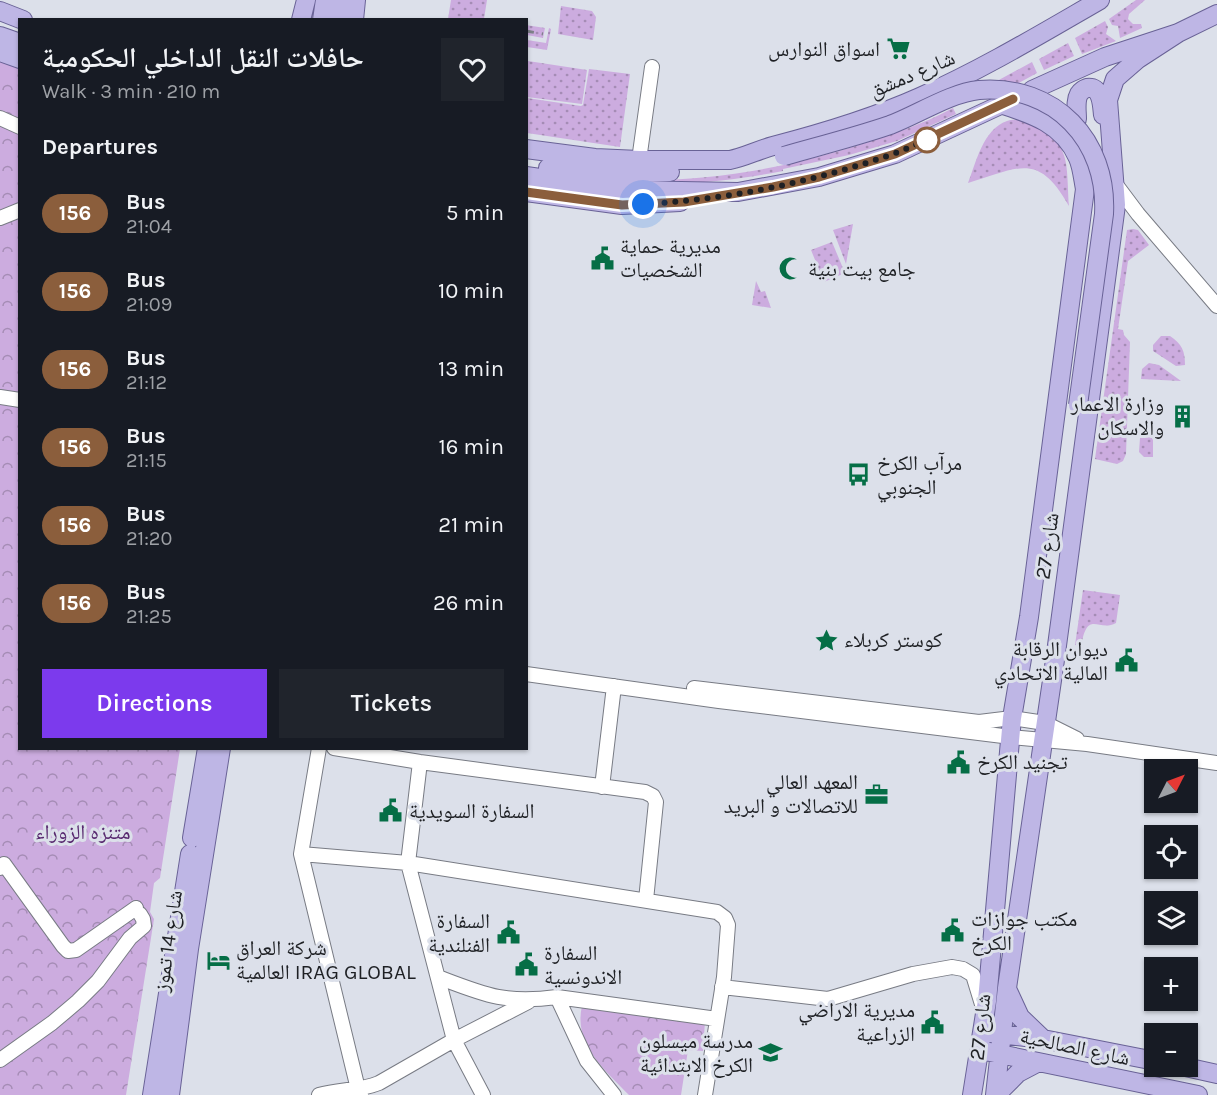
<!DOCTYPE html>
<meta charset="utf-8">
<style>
:root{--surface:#171b24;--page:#20242c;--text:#f1f3f6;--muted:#9ea1a6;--accent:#7c3aed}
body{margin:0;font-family:Karla,"Noto Naskh Arabic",sans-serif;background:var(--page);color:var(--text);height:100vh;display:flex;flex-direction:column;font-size:22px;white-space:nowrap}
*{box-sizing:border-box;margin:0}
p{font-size:20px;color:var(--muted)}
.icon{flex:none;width:33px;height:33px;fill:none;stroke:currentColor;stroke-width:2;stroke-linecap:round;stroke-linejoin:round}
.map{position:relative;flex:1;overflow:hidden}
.sheet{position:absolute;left:18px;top:18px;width:510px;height:732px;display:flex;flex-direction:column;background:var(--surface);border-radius:0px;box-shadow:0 2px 4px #0004}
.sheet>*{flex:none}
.badge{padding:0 12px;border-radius:20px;font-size:21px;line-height:39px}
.needle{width:39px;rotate:48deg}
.buttons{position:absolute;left:1144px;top:759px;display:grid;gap:12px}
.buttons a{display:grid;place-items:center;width:54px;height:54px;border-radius:0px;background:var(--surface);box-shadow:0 2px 4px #0004;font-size:30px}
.you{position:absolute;width:30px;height:30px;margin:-15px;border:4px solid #fff;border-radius:50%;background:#1a73e8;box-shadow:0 0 0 9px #1a73e833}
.map>.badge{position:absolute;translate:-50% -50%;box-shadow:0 0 0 3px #fff}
h2{padding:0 24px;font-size:22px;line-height:54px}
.round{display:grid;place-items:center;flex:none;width:63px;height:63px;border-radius:0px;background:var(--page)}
.summary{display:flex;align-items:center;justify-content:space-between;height:102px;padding:0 24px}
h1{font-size:28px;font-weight:600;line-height:45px}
.button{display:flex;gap:12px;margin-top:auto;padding:12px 24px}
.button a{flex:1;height:69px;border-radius:0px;background:var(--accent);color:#fff;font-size:24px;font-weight:600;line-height:69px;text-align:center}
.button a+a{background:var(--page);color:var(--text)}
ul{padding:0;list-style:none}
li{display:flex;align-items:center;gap:18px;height:78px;padding:0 24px}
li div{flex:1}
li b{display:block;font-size:22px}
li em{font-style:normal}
li .badge{min-width:66px;font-weight:700;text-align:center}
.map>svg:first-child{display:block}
.grass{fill:url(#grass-dots)}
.park{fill:url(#park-crowns)}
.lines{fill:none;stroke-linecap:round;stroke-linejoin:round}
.major-tunnel{stroke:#b6bac2;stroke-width:18;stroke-dasharray:18 9;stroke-linecap:butt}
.minor-casing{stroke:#787b84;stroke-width:16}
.major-casing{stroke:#696296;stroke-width:20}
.minor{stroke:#fff;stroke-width:14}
.major{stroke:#beb6e5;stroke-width:18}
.rail{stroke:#7e8189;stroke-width:3;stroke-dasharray:8 8;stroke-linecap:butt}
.major-bridge-casing{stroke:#696296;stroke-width:20;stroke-linecap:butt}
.major-bridge{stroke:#beb6e5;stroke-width:18}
.line-casing{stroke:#fff;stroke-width:14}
.line{stroke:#8b5e3c;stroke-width:9}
.walk{stroke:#1e2024;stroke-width:6;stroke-dasharray:0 10.8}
.stop-dot{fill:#fff;stroke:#8b5e3c;stroke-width:3}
.labels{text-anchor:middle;stroke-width:6;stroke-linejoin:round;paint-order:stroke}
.poi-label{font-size:21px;fill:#1e2024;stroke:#dce0ea;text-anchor:start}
.street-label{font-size:21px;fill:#1e2024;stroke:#dce0ea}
.park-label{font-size:21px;fill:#582970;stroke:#dce0ea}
</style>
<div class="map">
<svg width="1217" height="1095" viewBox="0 0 1217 1095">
<defs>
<pattern id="grass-dots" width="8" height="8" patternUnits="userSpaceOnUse" patternTransform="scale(1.5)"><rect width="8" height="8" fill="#ccacdf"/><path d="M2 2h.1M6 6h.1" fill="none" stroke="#a58cb5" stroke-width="1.8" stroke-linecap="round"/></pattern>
<pattern id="park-crowns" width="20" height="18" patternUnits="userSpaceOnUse" patternTransform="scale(1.5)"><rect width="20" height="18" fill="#ccacdf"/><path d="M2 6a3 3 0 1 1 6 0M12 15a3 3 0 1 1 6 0" fill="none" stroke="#a58cb5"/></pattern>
</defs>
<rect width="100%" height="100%" fill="#dce0ea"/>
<path class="grass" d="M451 0H487L484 19H448Z
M1136 0H1145L1129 14 1128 19 1133 24H1141L1142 28 1120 38 1118 26 1112 25 1109 19Z
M561 6 592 11 596 17 593 40 558 34Z
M1105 21 1108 27 1106 34 1116 41 1082 54 1075 38Z
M526 25 545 28 543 38 527 35Z
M549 28 551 29 547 50 527 47V40L546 43Z
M1068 43 1074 56 1044 70 1039 59Z
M528 61 587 70 582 104 527 97 526 62Z
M1032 62 1037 73 993 97 986 87Z
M589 69 630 74 620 147 527 133V98L581 106 583 105Z
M953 108 956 114 897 141 849 155 783 169V171C735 180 686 187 637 180 713 181 786 168 859 145 891 135 923 124 953 108Z
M1021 119C1072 142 1066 156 1069 206 1038 151 1019 168 968 183 976 163 983 129 1007 121 1011 119 1017 120 1021 119Z
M853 224 846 264 833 230Z
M1133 229 1138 230 1149 245 1128 261 1118 329 1123 330 1124 335 1130 342 1126 454 1123 461 1117 464 1095 459 1127 230Z
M832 242 845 273 824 282 811 250Z
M756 281 761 292 765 291 771 308 752 305Z
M1161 336H1170C1182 344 1185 351 1185 365L1176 366 1153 351V345Z
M1149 363 1159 365 1181 381 1141 379 1142 369Z
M1146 433 1153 434V457H1144L1139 452 1140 438Z
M1083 590 1120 595 1116 623C1098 633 1088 608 1081 646L1075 645Z"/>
<path class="park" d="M0 61 20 68V748L180 749 160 878 154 883 150 912 154 919 126 1095H0Z
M582 1006 705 1021 703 1051 688 1050 681 1095H629C605 1070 573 1044 582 1006Z"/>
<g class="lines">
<path class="major-tunnel" d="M313 20 316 0"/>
<defs>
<path id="minor" d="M0 118 20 127
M639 160 652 67
M1114 182 1138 214 1217 306
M0 218 20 210
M0 397 20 400
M526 674 719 701 1011 737 1087 744 1217 763
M694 688 979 722 1012 718 1045 723 1077 739
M319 748 301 854 358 1089 361 1095
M334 748 420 762 645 792 653 796 656 802 646 900
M420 762 408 863 454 1040 483 1095
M602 787 614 686
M301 854 408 863 717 912 725 918 728 925 724 977 705 1095
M0 868 4 864 63 946 68 951 76 950 136 908
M438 977C485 995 505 1004 557 997L717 1019
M722 987 828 999 913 974 952 967 963 969 973 975 984 1011
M557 997 587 1061 614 1095
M0 1060 52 1023 78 1001 98 981 130 938 144 926 143 919 140 914
M319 1095C339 1089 360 1091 379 1083L454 1040 528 1002"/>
<path id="major" d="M0 11 23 20
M301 20 306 0
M322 20 325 0
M337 20 340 0
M354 20 356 0
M0 36 20 43
M0 52 20 59
M1032 90 1105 57 1178 33 1217 14
M1077 119C1077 111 1075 101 1079 94 1081 91 1084 89 1087 88 1102 86 1102 106 1103 115
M526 149 595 158 639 160H730C745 157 758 150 773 146 823 133 873 118 920 97 983 69 1041 34 1100 0
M548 168 641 173 670 172
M526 176 623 190 738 192 819 177 895 154 1011 100
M526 192 622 205 680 202
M192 838 207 748
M1008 991 1020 1017 1043 1039
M991 1033 1043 1039 1155 1061
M990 1052 1198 1095
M1181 1066 1217 1074
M152 1095 190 854
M170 1095 189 949 221 748
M972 1095 987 1001 1012 718 1029 617 1085 189C1083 179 1082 167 1078 158 1063 124 1032 114 1000 104
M995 1095 1007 988 1056 653 1116 205 1108 100 1115 79 1138 59 1178 33
M996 1095 1018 1073 1037 1063"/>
</defs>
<use href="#minor" class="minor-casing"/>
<use href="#major" class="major-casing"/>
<use href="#minor" class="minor"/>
<use href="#major" class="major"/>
<path class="rail" d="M526 31 543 34"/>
<defs>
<path id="major-bridge" d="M784 156C819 146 855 137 890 125 917 115 950 93 979 90 1055 84 1108 141 1104 214L1078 405"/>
</defs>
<use href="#major-bridge" class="major-bridge-casing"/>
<use href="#major-bridge" class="major-bridge"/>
</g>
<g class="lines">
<defs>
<path id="line" d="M526 192 622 205 684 202 773 187 819 177 895 154 1013 99"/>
</defs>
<use href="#line" class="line-casing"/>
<use href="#line" class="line"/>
<path class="walk" d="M643 204C727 200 813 182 893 154 905 150 916 144 927 140"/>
</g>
<defs>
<symbol id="supermarket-bare" viewBox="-9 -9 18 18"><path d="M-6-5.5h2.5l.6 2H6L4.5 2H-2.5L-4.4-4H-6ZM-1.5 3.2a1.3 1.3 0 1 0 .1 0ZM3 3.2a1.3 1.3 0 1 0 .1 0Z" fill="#056e46" stroke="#dce0ea" stroke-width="2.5" paint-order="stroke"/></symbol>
<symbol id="civic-bare" viewBox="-9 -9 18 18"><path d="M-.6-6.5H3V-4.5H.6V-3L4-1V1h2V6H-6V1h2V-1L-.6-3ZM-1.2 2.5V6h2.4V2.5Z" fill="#056e46" stroke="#dce0ea" stroke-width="2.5" paint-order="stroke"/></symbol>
<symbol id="mosque-bare" viewBox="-9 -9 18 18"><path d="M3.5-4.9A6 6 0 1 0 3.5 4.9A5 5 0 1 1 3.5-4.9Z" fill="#056e46" stroke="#dce0ea" stroke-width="2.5" paint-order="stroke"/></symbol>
<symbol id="building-bare" viewBox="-9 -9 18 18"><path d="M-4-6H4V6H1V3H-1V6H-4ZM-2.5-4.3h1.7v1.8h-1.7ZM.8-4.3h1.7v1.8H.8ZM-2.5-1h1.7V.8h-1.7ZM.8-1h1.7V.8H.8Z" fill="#056e46" stroke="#dce0ea" stroke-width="2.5" paint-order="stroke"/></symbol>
<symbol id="bus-bare" viewBox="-9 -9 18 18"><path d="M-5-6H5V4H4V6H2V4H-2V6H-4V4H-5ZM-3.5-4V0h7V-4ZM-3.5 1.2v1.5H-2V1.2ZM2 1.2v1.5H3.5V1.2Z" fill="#056e46" stroke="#dce0ea" stroke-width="2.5" paint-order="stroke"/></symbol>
<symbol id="sight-bare" viewBox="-9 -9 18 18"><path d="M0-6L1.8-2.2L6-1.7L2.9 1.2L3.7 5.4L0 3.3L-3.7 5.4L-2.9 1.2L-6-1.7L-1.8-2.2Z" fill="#056e46" stroke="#dce0ea" stroke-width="2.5" paint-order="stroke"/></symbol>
<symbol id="office-bare" viewBox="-9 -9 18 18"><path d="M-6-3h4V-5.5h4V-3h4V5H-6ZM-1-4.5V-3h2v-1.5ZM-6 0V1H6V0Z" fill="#056e46" stroke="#dce0ea" stroke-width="2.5" paint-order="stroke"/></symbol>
<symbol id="hotel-bare" viewBox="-9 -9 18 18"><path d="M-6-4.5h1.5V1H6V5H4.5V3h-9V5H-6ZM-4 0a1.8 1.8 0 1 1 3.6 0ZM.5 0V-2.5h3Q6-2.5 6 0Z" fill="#056e46" stroke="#dce0ea" stroke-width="2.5" paint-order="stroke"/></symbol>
<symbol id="school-bare" viewBox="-9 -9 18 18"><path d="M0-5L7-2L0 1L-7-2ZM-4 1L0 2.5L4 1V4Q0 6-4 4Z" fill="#056e46" stroke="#dce0ea" stroke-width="2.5" paint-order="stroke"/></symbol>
</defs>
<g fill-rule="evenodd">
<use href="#supermarket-bare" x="882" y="32" width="33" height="33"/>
<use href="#civic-bare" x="586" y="242" width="33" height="33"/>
<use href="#mosque-bare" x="774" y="252" width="33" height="33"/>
<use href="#building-bare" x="1166" y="400" width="33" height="33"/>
<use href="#bus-bare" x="842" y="458" width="33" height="33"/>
<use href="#sight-bare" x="810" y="624" width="33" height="33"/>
<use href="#civic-bare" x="1110" y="644" width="33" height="33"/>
<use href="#civic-bare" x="942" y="746" width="33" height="33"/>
<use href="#office-bare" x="860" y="778" width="33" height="33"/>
<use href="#civic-bare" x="374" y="794" width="33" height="33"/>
<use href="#civic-bare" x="936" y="914" width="33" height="33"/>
<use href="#civic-bare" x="492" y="916" width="33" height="33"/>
<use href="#hotel-bare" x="202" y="944" width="33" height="33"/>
<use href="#civic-bare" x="510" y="948" width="33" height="33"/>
<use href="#civic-bare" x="916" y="1006" width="33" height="33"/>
<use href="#school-bare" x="754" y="1036" width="33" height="33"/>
</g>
<circle class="stop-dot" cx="927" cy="140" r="12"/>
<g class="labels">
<g class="poi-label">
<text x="880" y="56" text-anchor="end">اسواق النوارس</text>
<text x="620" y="253">مديرية حماية<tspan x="620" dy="24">الشخصيات</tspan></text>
<text x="808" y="276">جامع بيت بنية</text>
<text x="1164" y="411" text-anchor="end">وزارة الاعمار<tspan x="1164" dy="24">والاسكان</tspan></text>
<text x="877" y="470">مرآب الكرخ<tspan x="877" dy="24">الجنوبي</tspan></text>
<text x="844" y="647">كوستر كربلاء</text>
<text x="1108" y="656" text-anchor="end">ديوان الرقابة<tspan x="1108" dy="24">المالية الاتحادي</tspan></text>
<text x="977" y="769">تجنيد الكرخ</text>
<text x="858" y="789" text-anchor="end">المعهد العالي<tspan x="858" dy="24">للاتصالات و البريد</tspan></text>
<text x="409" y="818">السفارة السويدية</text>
<text x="971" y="926">مكتب جوازات<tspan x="971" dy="24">الكرخ</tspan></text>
<text x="490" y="928" text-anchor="end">السفارة<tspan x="490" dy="24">الفنلندية</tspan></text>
<text x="236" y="955">شركة العراق<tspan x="236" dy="24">العالمية IRAG GLOBAL</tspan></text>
<text x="544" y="960">السفارة<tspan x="544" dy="24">الاندونسية</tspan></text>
<text x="915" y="1017" text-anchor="end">مديرية الاراضي<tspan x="915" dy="24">الزراعية</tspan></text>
<text x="753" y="1048" text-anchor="end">مدرسة ميسلون<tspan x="753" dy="24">الكرخ الابتدائية</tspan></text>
</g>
<g class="street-label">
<text transform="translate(912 74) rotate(-23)" y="7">شارع دمشق</text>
<text transform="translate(1047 546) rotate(-82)" y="7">شارع 27</text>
<text transform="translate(168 941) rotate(-82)" y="7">شارع 14 تموز</text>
<text transform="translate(980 1027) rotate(-84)" y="7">شارع 27</text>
<text transform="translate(1075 1047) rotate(12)" y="7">شارع الصالحية</text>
</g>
<g class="park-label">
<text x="83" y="839">متنزه الزوراء</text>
</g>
</g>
</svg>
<div class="buttons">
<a><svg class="needle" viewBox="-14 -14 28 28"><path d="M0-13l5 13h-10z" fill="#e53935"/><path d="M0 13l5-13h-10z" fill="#9ea1a6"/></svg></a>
<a><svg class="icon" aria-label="locate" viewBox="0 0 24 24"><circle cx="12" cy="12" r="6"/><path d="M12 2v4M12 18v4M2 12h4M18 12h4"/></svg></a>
<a><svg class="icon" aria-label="layers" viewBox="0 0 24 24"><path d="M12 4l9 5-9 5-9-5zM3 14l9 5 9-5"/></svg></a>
<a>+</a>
<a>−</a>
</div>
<div class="you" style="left:643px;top:204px"></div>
<section class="sheet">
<div class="summary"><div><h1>حافلات النقل الداخلي الحكومية</h1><p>Walk · 3 min · 210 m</p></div><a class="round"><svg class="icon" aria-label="heart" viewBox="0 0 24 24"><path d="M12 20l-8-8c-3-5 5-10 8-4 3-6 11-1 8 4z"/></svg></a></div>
<h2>Departures</h2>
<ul>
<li><span class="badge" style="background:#8b5e3c;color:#fff">156</span><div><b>Bus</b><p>21:04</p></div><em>5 min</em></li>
<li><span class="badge" style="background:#8b5e3c;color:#fff">156</span><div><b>Bus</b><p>21:09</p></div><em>10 min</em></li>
<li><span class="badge" style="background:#8b5e3c;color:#fff">156</span><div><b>Bus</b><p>21:12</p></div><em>13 min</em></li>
<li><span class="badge" style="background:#8b5e3c;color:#fff">156</span><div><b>Bus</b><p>21:15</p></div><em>16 min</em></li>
<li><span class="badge" style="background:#8b5e3c;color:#fff">156</span><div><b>Bus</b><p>21:20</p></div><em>21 min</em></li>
<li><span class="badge" style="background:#8b5e3c;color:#fff">156</span><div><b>Bus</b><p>21:25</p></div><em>26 min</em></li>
</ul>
<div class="button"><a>Directions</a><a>Tickets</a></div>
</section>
</div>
